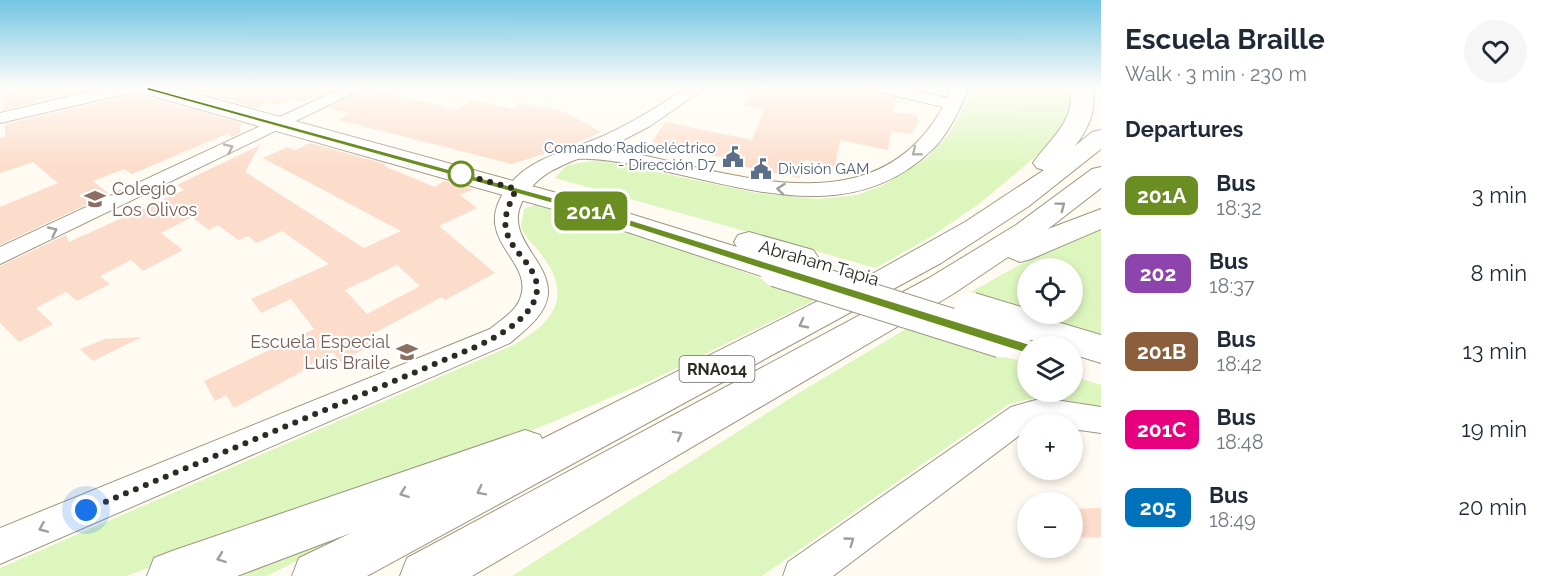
<!DOCTYPE html>
<meta charset="utf-8">
<style>
:root{--surface:#fff;--page:#f6f6f7;--text:#1f2937;--muted:#747a83}
body{margin:0;font-family:Raleway,sans-serif;background:var(--page);color:var(--text);height:100vh;display:flex;flex-direction:column;font-size:22px;white-space:nowrap}
*{box-sizing:border-box;margin:0}
p{font-size:20px;color:var(--muted)}
.icon{flex:none;width:33px;height:33px;fill:none;stroke:currentColor;stroke-width:2;stroke-linecap:round;stroke-linejoin:round}
.map{position:relative;flex:1;overflow:hidden}
.side{display:flex;flex-direction:column;background:var(--surface);width:450px}
.side>*{flex:none}
.badge{padding:0 12px;border-radius:9px;font-size:21px;line-height:39px}
.controls{position:absolute;left:1017px;top:258px;display:grid;gap:12px}
.controls a{display:grid;place-items:center;width:66px;height:66px;border-radius:50%;background:var(--surface);box-shadow:0 3px 9px #0003;font-size:30px}
.you{position:absolute;width:30px;height:30px;margin:-15px;border:4px solid #fff;border-radius:50%;background:#1a73e8;box-shadow:0 0 0 9px #1a73e833}
.map>.badge{position:absolute;translate:-50% -50%;box-shadow:0 0 0 3px #fff}
h2{padding:0 24px;font-size:22px;line-height:54px}
.round{display:grid;place-items:center;flex:none;width:63px;height:63px;border-radius:32px;background:var(--page)}
.head{display:flex;align-items:center;justify-content:space-between;height:102px;padding:0 24px}
h1{font-size:28px;font-weight:700;line-height:45px}
ul{padding:0;list-style:none}
li{display:flex;align-items:center;gap:18px;height:78px;padding:0 24px}
li div{flex:1}
li b{display:block;font-size:22px}
li em{font-style:normal}
li .badge{min-width:66px;font-weight:700;text-align:center}
main{display:flex;flex:1;min-height:0}
.map>svg:first-child{display:block}
.green{fill:#ddf6be}
.building{fill:#fcdcca;fill-rule:evenodd}
.lines{fill:none;stroke-linecap:round;stroke-linejoin:round}
.minor-casing{stroke:#9e9681;stroke-width:2}
.major-casing{stroke:#9e9681;stroke-width:2}
.highway-casing{stroke:#9e9681;stroke-width:2}
.minor{fill:#fff;fill-rule:evenodd}
.major{fill:#fff;fill-rule:evenodd}
.highway{fill:#fff;fill-rule:evenodd}
.major-bridge-casing{stroke:#9e9681;stroke-width:35;stroke-linecap:butt}
.major-bridge{stroke:#fff;stroke-width:33}
.oneway{stroke:#a09f9b}
.line{fill:#6b8e23;stroke:#fff;stroke-width:1.5}
.walk{stroke:#2d2a21;stroke-width:6;stroke-dasharray:0 10.8}
.stop-dot{fill:#fff;stroke:#6b8e23;stroke-width:3}
.labels{text-anchor:middle;stroke-width:4.5;stroke-linejoin:round;paint-order:stroke}
.far-service-label{font-size:15px;fill:#4e5e75;stroke:#fff;text-anchor:end}
.shield{fill:#fff;stroke:#6c6a64;stroke-width:1.5}
.shield-label{font-size:16px;font-weight:bold;fill:#2d2a21}
.education-label{font-size:18px;fill:#785e54;stroke:#fff;text-anchor:start}
.street-label{font-size:18px;fill:#2d2a21;stroke:#fff}
</style>
<main>
<div class="map">
<svg width="1101" height="576" viewBox="0 0 1101 576">
<rect width="100%" height="100%" fill="#fffbf2"/>
<path class="green" d="M974 88H1073L1074 108 1057 136 1034 158 979 204 929 238 876 268 555 178 567 165 598 160 757 193 819 199 857 195 883 185 928 157 949 134Z
M535 205C630 232 724 262 815 300L650 381 533 430 126 576H0V568L511 346C554 323 574 297 541 254 534 245 526 238 521 228L524 209Z
M1101 226V337L1029 314H1072V268H1028L1027 313 969 293 1030 259Z
M906 329 1027 363 1028 392H1072L1073 376 1101 385V407L1043 396 1009 404 762 576H512L792 397Z
M361 529 267 576H207Z"/>
<path class="building" d="M19 88H95L4 110V93Z
M184 88H336L305 102 291 99 278 105 269 102 257 108Z
M366 88 457 110 470 100 513 109 519 103 565 112 601 132 572 145 512 164 339 120 349 113 328 108Z
M754 88H875L878 94 897 98 892 112 918 115V124L910 134 891 131 888 150 840 140 835 166 805 160 800 178 741 166 743 162 652 142 665 122 752 140 764 110 745 106Z
M137 89 141 95 241 123 240 133 231 137 229 133 132 174 124 169 93 181 109 194 0 245V207L58 183 33 162 0 173V138L5 137V124L134 94Z
M310 143 386 164 384 166 435 187 444 181 474 189 460 195 477 208 439 226 495 273 445 300 442 297 365 338 372 345 340 362 333 352 302 369 303 371 234 408 226 395 215 401 204 381 314 329 291 299 261 313 251 299 329 264 282 231 257 243 248 236 238 240 218 225 209 230 192 217 161 233 183 250 143 271 131 260 100 276 110 284 77 301 66 292 36 308 53 324 19 342 0 323V266L66 235 69 242 184 190 177 185 260 145 245 172 364 248 401 231 263 158 287 147 295 150ZM397 265 420 286 367 314 345 290Z
M142 337 93 361 80 349 105 339Z
M1101 508V537L1072 538V509Z"/>
<g class="lines">
<defs>
<path id="minor" d="M105 88H135L133 92 0 123V113Z
M342 88H364L0 264V247Z
M686 88H705L650 126 604 150 626 152C733 172 875 230 943 107L879 92 877 88H907L947 98 953 88H969C960 108 950 131 935 147 853 229 748 188 650 168 630 164 598 157 578 159 570 161 560 167 553 170 539 178 529 187 522 202 504 238 550 260 548 294 546 315 524 331 510 343L0 564V528L490 329C501 320 517 311 521 296 533 258 466 238 510 184 533 156 572 150 603 136 632 123 659 106 686 88Z
M1043 398 1101 407V433L1072 429V424H1028V429L833 576H783L788 562 1011 407Z"/>
<path id="major" d="M139 88H175L608 207 737 247 734 242 738 235 749 232 813 250 818 257 813 264 802 267 788 263 792 270 787 277 776 281 588 219 142 93Z
M1024 312 1101 335V363L1072 354V346H1050L1012 334 1006 325 1012 316Z"/>
<path id="highway" d="M1071 88H1093C1096 111 1089 128 1075 146L1092 132 1101 130V149L1029 206 941 263 367 576H292L299 558 351 533 237 576H147L154 558 172 551 525 430 540 435 542 439 872 274 965 222 1044 170 1037 168 1033 163C1051 137 1074 124 1071 88Z
M1101 167V188L1048 229 1101 209V229L1031 259 1020 262 1008 257 953 294 472 576H400L407 558 929 278 1016 225 1092 169Z"/>
</defs>
<use href="#minor" class="minor-casing"/>
<use href="#major" class="major-casing"/>
<use href="#highway" class="highway-casing"/>
<use href="#minor" class="minor"/>
<use href="#major" class="major"/>
<use href="#highway" class="highway"/>
<defs>
<path id="major-bridge" d="M776 270 1001 341
M971 309 1024 325"/>
</defs>
<use href="#major-bridge" class="major-bridge-casing"/>
<use href="#major-bridge" class="major-bridge"/>
</g>
<defs><path id="oneway-chevron" d="M-2-3.5L2.5 0L-2 3.5" fill="none" stroke-width="1.6" stroke-linecap="round" stroke-linejoin="round" transform="scale(1.5)"/></defs>
<g class="oneway">
<use href="#oneway-chevron" transform="translate(229 148) rotate(-25)"/>
<use href="#oneway-chevron" transform="translate(916 152) rotate(141)"/>
<use href="#oneway-chevron" transform="translate(781 189) rotate(-174)"/>
<use href="#oneway-chevron" transform="translate(1061 206) rotate(-37)"/>
<use href="#oneway-chevron" transform="translate(53 231) rotate(-25)"/>
<use href="#oneway-chevron" transform="translate(803 324) rotate(152)"/>
<use href="#oneway-chevron" transform="translate(678 435) rotate(-29)"/>
<use href="#oneway-chevron" transform="translate(481 491) rotate(153)"/>
<use href="#oneway-chevron" transform="translate(404 493) rotate(160)"/>
<use href="#oneway-chevron" transform="translate(43 528) rotate(157)"/>
<use href="#oneway-chevron" transform="translate(850 541) rotate(-36)"/>
<use href="#oneway-chevron" transform="translate(221 558) rotate(160)"/>
</g>
<linearGradient id="sky" x2="0" y2="1"><stop stop-color="#73c5e4"/><stop offset="0.52" stop-color="#fffdf9"/><stop offset="1" stop-color="#fffdf9" stop-opacity="0"/></linearGradient>
<rect width="1101" height="169" fill="url(#sky)"/>
<path class="line" d="M147 87 602 211 1032 345 1034 349 1028 354 594 215 147 90Z"/>
<g class="lines">
<path class="walk" d="M86 510 473 348C498 337 552 309 533 273 525 257 509 247 506 229 503 215 511 202 516 189L461 174"/>
</g>
<defs>
<symbol id="civic-bare" viewBox="-9 -9 18 18"><path d="M-.6-6.5H3V-4.5H.6V-3L4-1V1h2V6H-6V1h2V-1L-.6-3ZM-1.2 2.5V6h2.4V2.5Z" fill="#5c6f8a" stroke="#fff" stroke-width="2.5" paint-order="stroke"/></symbol>
<symbol id="school-bare" viewBox="-9 -9 18 18"><path d="M0-5L7-2L0 1L-7-2ZM-4 1L0 2.5L4 1V4Q0 6-4 4Z" fill="#8d6e63" stroke="#fff" stroke-width="2.5" paint-order="stroke"/></symbol>
</defs>
<g fill-rule="evenodd">
<use href="#civic-bare" x="718" y="142" width="30" height="30"/>
<use href="#civic-bare" x="746" y="154" width="30" height="30"/>
<use href="#school-bare" x="80" y="184" width="30" height="30"/>
<use href="#school-bare" x="392" y="337" width="30" height="30"/>
</g>
<circle class="stop-dot" cx="461" cy="174" r="12"/>
<g class="labels">
<g class="far-service-label">
<text x="716" y="153">Comando Radioeléctrico<tspan x="716" dy="17">- Dirección D7</tspan></text>
<text x="778" y="174" text-anchor="start">División GAM</text>
</g>
<rect class="shield" x="679.5" y="356" width="75" height="26" rx="4.5"/>
<g class="shield-label">
<text x="717" y="375">RNA014</text>
</g>
<g class="education-label">
<text x="112" y="195">Colegio<tspan x="112" dy="21">Los Olivos</tspan></text>
<text x="390" y="348" text-anchor="end">Escuela Especial<tspan x="390" dy="21">Luis Braile</tspan></text>
</g>
<g class="street-label">
<text transform="translate(819 263) rotate(16)" y="6">Abraham Tapia</text>
</g>
</g>
</svg>
<div class="controls">
<a><svg class="icon" aria-label="locate" viewBox="0 0 24 24"><circle cx="12" cy="12" r="6"/><path d="M12 2v4M12 18v4M2 12h4M18 12h4"/></svg></a>
<a><svg class="icon" aria-label="layers" viewBox="0 0 24 24"><path d="M12 4l9 5-9 5-9-5zM3 14l9 5 9-5"/></svg></a>
<a>+</a>
<a>−</a>
</div>
<div class="you" style="left:86px;top:510px"></div>
<b class="badge" style="left:591px;top:211px;background:#6b8e23;color:#fff">201A</b>
</div>
<section class="side">
<div class="head"><div><h1>Escuela Braille</h1><p>Walk · 3 min · 230 m</p></div><a class="round"><svg class="icon" aria-label="heart" viewBox="0 0 24 24"><path d="M12 20l-8-8c-3-5 5-10 8-4 3-6 11-1 8 4z"/></svg></a></div>
<h2>Departures</h2>
<ul>
<li><span class="badge" style="background:#6b8e23;color:#fff">201A</span><div><b>Bus</b><p>18:32</p></div><em>3 min</em></li>
<li><span class="badge" style="background:#8e44ad;color:#fff">202</span><div><b>Bus</b><p>18:37</p></div><em>8 min</em></li>
<li><span class="badge" style="background:#8b5e3c;color:#fff">201B</span><div><b>Bus</b><p>18:42</p></div><em>13 min</em></li>
<li><span class="badge" style="background:#e6007e;color:#fff">201C</span><div><b>Bus</b><p>18:48</p></div><em>19 min</em></li>
<li><span class="badge" style="background:#0072bc;color:#fff">205</span><div><b>Bus</b><p>18:49</p></div><em>20 min</em></li>
</ul>
</section>
</main>
